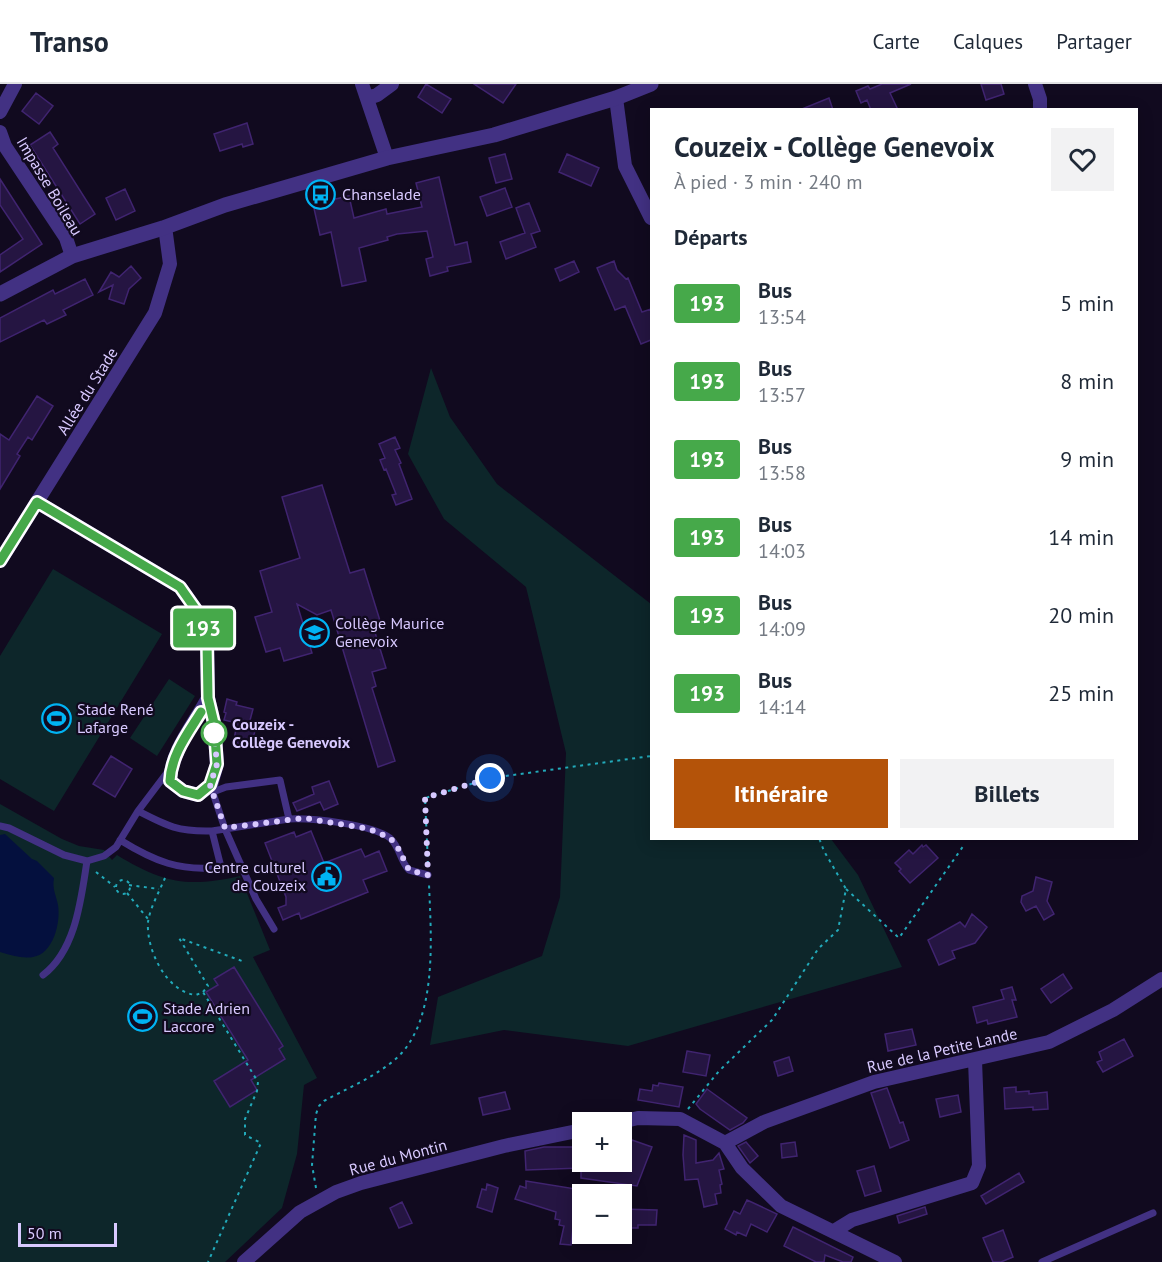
<!DOCTYPE html>
<html lang="fr">
<meta charset="utf-8">
<style>
:root{--surface:#fff;--page:#f2f2f3;--text:#1f2937;--muted:#747a83;--line:#e0e1e3;--accent:#b45309}
body{margin:0;font-family:"PT Sans",sans-serif;background:var(--page);color:var(--text);height:100vh;display:flex;flex-direction:column;font-size:22px;white-space:nowrap}
*{box-sizing:border-box;margin:0}
p{font-size:20px;color:var(--muted)}
.icon{flex:none;width:33px;height:33px;fill:none;stroke:currentColor;stroke-width:2;stroke-linecap:round;stroke-linejoin:round}
.map{position:relative;flex:1;overflow:hidden}
.panel{position:absolute;left:650px;top:24px;width:488px;height:732px;display:flex;flex-direction:column;background:var(--surface);border-radius:0px;box-shadow:0 3px 15px #0003}
.panel>*{flex:none}
.badge{padding:0 12px;border-radius:4px;font-size:21px;line-height:39px}
.controls{position:absolute;left:572px;top:1028px;display:grid;gap:12px}
.controls a{display:grid;place-items:center;width:60px;height:60px;border-radius:0px;background:var(--surface);box-shadow:0 3px 15px #0003;font-size:30px}
.scale{position:absolute;left:18px;bottom:15px;width:99px;box-sizing:border-box;padding-left:6px;border:3px solid #d8c9ff;border-top:0;font-size:16px;line-height:21px;white-space:nowrap;color:#d8c9ff;-webkit-text-stroke:4px #110a1f;paint-order:stroke}
.you{position:absolute;width:30px;height:30px;margin:-15px;border:4px solid #fff;border-radius:50%;background:#1a73e8;box-shadow:0 0 0 9px #1a73e833}
.map>.badge{position:absolute;translate:-50% -50%;box-shadow:0 0 0 3px #fff}
h2{padding:0 24px;font-size:22px;line-height:54px}
.round{display:grid;place-items:center;flex:none;width:63px;height:63px;border-radius:0px;background:var(--page)}
.summary{display:flex;align-items:center;justify-content:space-between;height:102px;padding:0 24px}
h1{font-size:28px;font-weight:700;line-height:45px}
.button{display:flex;gap:12px;margin-top:auto;padding:12px 24px}
.button a{flex:1;height:69px;border-radius:0px;background:var(--accent);color:#fff;font-size:24px;font-weight:700;line-height:69px;text-align:center}
.button a+a{background:var(--page);color:var(--text)}
ul{padding:0;list-style:none}
li{display:flex;align-items:center;gap:18px;height:78px;padding:0 24px}
li div{flex:1}
li b{display:block;font-size:22px}
li em{font-style:normal}
li .badge{min-width:66px;font-weight:700;text-align:center}
header{display:flex;align-items:center;gap:36px;box-sizing:border-box;height:84px;padding:0 30px;background:var(--surface);border-bottom:2px solid var(--line)}
header strong{font-size:28px}
nav{display:flex;gap:33px;margin-inline-start:auto;font-size:21px}
.map>svg:first-child{display:block}
.green{fill:#0d262a}
.water{fill:#04103e}
.building{fill:#251542;stroke:#402470;stroke-width:1.5}
.lines{fill:none;stroke-linecap:round;stroke-linejoin:round}
.path{stroke:#22aaba;stroke-width:2;stroke-dasharray:3 4.5;stroke-linecap:butt}
.service{stroke:#423183;stroke-width:7}
.minor{stroke:#423183;stroke-width:14}
.tertiary{stroke:#423183;stroke-width:15}
.line-casing{stroke:#fff;stroke-width:14}
.line{stroke:#46a94a;stroke-width:9}
.walk{stroke:#d8c9ff;stroke-width:6;stroke-dasharray:0 10.8}
.stop-dot{fill:#fff;stroke:#46a94a;stroke-width:3}
.labels{text-anchor:middle;stroke-width:4.5;stroke-linejoin:round;paint-order:stroke}
.street-label{font-size:16px;fill:#d8c9ff;stroke:#110a1f}
.poi-label{font-size:16px;fill:#d8c9ff;stroke:#110a1f;text-anchor:start}
.stop-label{font-size:16px;font-weight:bold;fill:#d8c9ff;stroke:#110a1f;text-anchor:start}
</style>
<header>
<strong>Transo</strong>
<nav><a>Carte</a><a>Calques</a><a>Partager</a></nav>
</header>
<div class="map">
<svg width="1162" height="1178" viewBox="0 0 1162 1178">
<rect width="100%" height="100%" fill="#110a1f"/>
<path class="green" d="M431 284 450 333 497 400 651 520V754L831 755 858 791 902 883 628 962 504 946 430 961 438 913 542 872 560 813 566 669 526 503 444 435 408 370Z
M53 485 162 550 54 727 0 695V572Z
M169 595 195 612 157 672 130 654Z
M0 720 62 755 79 762 104 766 112 776 117 771C163 799 187 804 240 792L270 866 253 873 317 994 304 1001 297 1070 282 1124 225 1178H0Z"/>
<path class="water" d="M5 750 32 775 37 777 54 794C52 805 56 811 58 821 61 839 53 870 33 873 22 875 11 871 0 868V751Z"/>
<path class="building" d="M426 0 451 15 442 29 418 13Z
M474 0H516L503 19Z
M882 0H911L890 9 898 26H871L867 16 861 19 856 7 868 2 870 5Z
M981 0H1001L1004 10 986 16Z
M36 9 53 22 39 40 22 27Z
M829 14 833 26 802 25Z
M247 39 253 60 243 63 242 60 220 67 214 50Z
M50 48 58 60 53 64 95 130 80 140 30 61Z
M505 70 512 95 496 99 489 74Z
M567 70 599 84 591 102 559 88Z
M439 93 455 161 467 158 471 178 447 183 448 187 430 192 426 175 433 173 427 147 397 150 387 153 388 156 359 164 366 197 342 202 331 148 320 151 313 120 349 112 354 134 386 125 387 130 422 123 416 99Z
M0 95 42 160 0 188V171L23 155 0 121Z
M505 104 512 123 487 132 480 113Z
M125 105 135 127 116 136 106 114Z
M529 119 540 147 531 150 536 163 506 175 500 158 525 149 516 124Z
M574 177 579 188 560 197 555 185Z
M614 177 617 186 626 195 628 194 642 228 651 225V256L641 260 625 222 615 226 597 184Z
M131 182 141 194 129 205 124 220 109 215 113 201 99 208 111 188 119 193Z
M85 195 93 211 63 226 66 231 47 240 44 236 0 258V234L53 206 55 210Z
M37 312 53 322 32 356 28 353 17 370 20 372 0 405V350L9 356Z
M395 353 400 364 395 366 401 379 399 380 412 415 396 421 392 411 396 410 386 385 384 386 380 376 385 374 379 360Z
M322 401 350 489 364 485 381 540 373 542 386 584 372 588 376 602 372 604 395 677 378 683 331 526 317 531 297 520 312 569 284 577 280 564 266 568 255 533 272 528 260 487 300 474 282 413Z
M227 615 237 618 236 621 253 625 249 640 256 642 253 655 245 660H239L234 656 237 639 224 636 226 629 224 628Z
M111 672 132 685 115 713 93 700Z
M329 697 338 720 324 726 320 718 297 727 293 719 314 710 312 703Z
M311 747 324 779 361 765 365 773 379 767 387 787 363 796 368 808 301 835 299 829 283 836 278 824 286 821V813L265 759 294 748 296 753Z
M922 761 923 763 926 761 938 774 910 799 899 787 901 785 895 779 909 766 913 770Z
M1036 793 1052 798 1047 817 1054 830 1044 836 1036 822 1026 827 1021 818 1022 812 1033 807Z
M972 830 987 843 975 859 952 867 955 874 939 881 928 856 960 838 965 843Z
M234 883 283 962 279 965 285 975 251 996 257 1006 230 1023 214 997 248 976 206 908 218 901 214 895Z
M1063 890 1072 904 1051 919 1041 905Z
M1012 903 1016 916H1012L1017 933 988 940 987 936 977 939 973 923 1004 915 1001 906Z
M912 945 916 961 888 967 885 950Z
M1124 955 1133 972 1103 988 1097 978 1102 976 1099 968Z
M687 967 710 971 706 992 683 988Z
M789 973 793 987 778 992 774 978Z
M659 999 683 1003 679 1023 638 1016 640 1005 652 1007 653 1001 658 1002Z
M1016 1003V1008L1029 1007V1010L1047 1008 1048 1025 1033 1026V1023L1005 1025 1004 1004Z
M887 1004 900 1039 903 1038 909 1056 890 1064 871 1009Z
M707 1005 747 1034 743 1039 730 1046 700 1025 696 1020Z
M505 1008 510 1025 483 1031 479 1014Z
M958 1011 961 1028 940 1033 936 1015Z
M684 1051 696 1056V1079L713 1076 719 1069 724 1085 719 1086 722 1100 720 1101 721 1109 715 1110 717 1120 704 1123 698 1095 685 1096 683 1071Z
M632 1056 652 1063 637 1102 581 1094V1084L526 1086 525 1067 544 1063H582V1077H624Z
M746 1058 758 1072 750 1079 738 1062Z
M795 1058 797 1072 782 1074 781 1060Z
M874 1082 881 1107 865 1112 857 1087Z
M1019 1089 1024 1098 986 1120 981 1112Z
M526 1097 576 1105 573 1124H575L571 1161 560 1160 564 1142 559 1141 560 1136 555 1135 556 1128 515 1115 520 1102 526 1104Z
M487 1100 498 1104 492 1128 477 1123 482 1105 486 1106Z
M747 1116 777 1130 767 1148 751 1140 746 1152 737 1148 736 1151 725 1145 734 1127 740 1130Z
M402 1118 412 1139 399 1144 390 1124Z
M925 1123 927 1130 899 1139 897 1132Z
M621 1125 657 1126 656 1141H638V1144H621Z
M793 1143 853 1173 851 1178H843L825 1171 824 1178H816L784 1162Z
M1003 1146 1013 1173 1001 1178H993L983 1154Z"/>
<g class="lines">
<path class="path" d="M428 780 425 714 491 694 651 672
M96 788 115 803
M165 794C159 808 150 824 148 838 146 865 166 908 196 911L203 908 258 998 257 1007 245 1035V1051L261 1059 208 1178
M116 803a7 7 0 1 1 14 0a7 7 0 1 1-14 0Z
M129 801 159 805
M846 805 899 854 964 761
M127 809 148 835
M203 908 208 902 179 854 242 877
M688 1025 719 987 772 936 818 865 838 846 846 805 824 767 819 754
M316 1104 312 1081 316 1030 319 1022 324 1017C346 1005 372 994 392 978 439 942 431 853 429 800"/>
<path class="service" d="M213 708 226 703 280 696 289 735 225 745 256 815 274 845
M138 727C167 742 178 748 212 747
M289 735C312 734 371 740 390 754 400 763 400 777 409 786L428 791
M0 742 9 744 64 771 87 777
M120 756C154 777 180 788 221 783L212 747 225 745 212 706
M43 891C76 866 81 815 87 777L104 772 116 763 138 727 169 686
M1042 1178 1153 1129"/>
<path class="minor" d="M362 0 387 74
M1035 0 1040 15V26
M368 14 377 11 392 0
M616 14 625 82 651 134
M0 28 15 0
M0 48 5 62 66 154 72 172
M37 418 180 503 199 530 207 558 208 614 214 639 217 680 211 701 198 711 183 707 170 697C171 667 194 640 208 614
M0 477 155 229 170 180 166 150 163 144
M621 1038 638 1034 680 1035 725 1059 742 1084 781 1122 895 1178
M725 1059 764 1038 874 998 1049 958 1113 926 1162 895
M834 1147 852 1136 972 1099 979 1082 975 976
M244 1178 300 1128 336 1108 361 1099 504 1062 582 1046"/>
<path class="tertiary" d="M0 210 72 172 163 144 225 121 387 74 494 51 616 14 651 0"/>
</g>
<g class="lines">
<defs>
<path id="line" d="M0 477 37 418 180 503 199 530 207 558 208 614 214 639 217 680 210 701 198 711 183 707 170 697C171 671 188 649 201 628"/>
</defs>
<use href="#line" class="line-casing"/>
<use href="#line" class="line"/>
<path class="walk" d="M214 649 217 680 210 701 225 744 304 734 369 745 390 754 397 762 409 786 428 791 425 714 490 694"/>
</g>
<defs>
<symbol id="bus-ring" viewBox="-11 -11 22 22"><circle r="9.5" fill="#110a1f" stroke="#00b3f4" stroke-width="1.5"/><path d="M-5-6H5V4H4V6H2V4H-2V6H-4V4H-5ZM-3.5-4V0h7V-4ZM-3.5 1.2v1.5H-2V1.2ZM2 1.2v1.5H3.5V1.2Z" fill="#00b3f4"/></symbol>
<symbol id="school-ring" viewBox="-11 -11 22 22"><circle r="9.5" fill="#110a1f" stroke="#00b3f4" stroke-width="1.5"/><path d="M0-5L7-2L0 1L-7-2ZM-4 1L0 2.5L4 1V4Q0 6-4 4Z" fill="#00b3f4"/></symbol>
<symbol id="stadium-ring" viewBox="-11 -11 22 22"><circle r="9.5" fill="#110a1f" stroke="#00b3f4" stroke-width="1.5"/><path d="M0-5a6.5 5 0 1 0 0 10a6.5 5 0 1 0 0-10ZM-3.5-1.8h7v3.6h-7Z" fill="#00b3f4"/></symbol>
<symbol id="civic-ring" viewBox="-11 -11 22 22"><circle r="9.5" fill="#110a1f" stroke="#00b3f4" stroke-width="1.5"/><path d="M-.6-6.5H3V-4.5H.6V-3L4-1V1h2V6H-6V1h2V-1L-.6-3ZM-1.2 2.5V6h2.4V2.5Z" fill="#00b3f4"/></symbol>
</defs>
<g fill-rule="evenodd">
<use href="#bus-ring" x="304" y="94" width="33" height="33"/>
<use href="#school-ring" x="298" y="532" width="33" height="33"/>
<use href="#stadium-ring" x="40" y="618" width="33" height="33"/>
<use href="#civic-ring" x="310" y="776" width="33" height="33"/>
<use href="#stadium-ring" x="126" y="916" width="33" height="33"/>
</g>
<circle class="stop-dot" cx="214" cy="649" r="12"/>
<g class="labels">
<g class="street-label">
<text transform="translate(50 102) rotate(59)" y="6">Impasse Boileau</text>
<text transform="translate(87 307) rotate(-58)" y="6">Allée du Stade</text>
<text transform="translate(942 966) rotate(-13)" y="6">Rue de la Petite Lande</text>
<text transform="translate(398 1073) rotate(-15)" y="6">Rue du Montin</text>
</g>
<g class="poi-label">
<text x="342" y="116">Chanselade</text>
<text x="335" y="545">Collège Maurice<tspan x="335" dy="18">Genevoix</tspan></text>
<text x="77" y="631">Stade René<tspan x="77" dy="18">Lafarge</tspan></text>
<text x="306" y="789" text-anchor="end">Centre culturel<tspan x="306" dy="18">de Couzeix</tspan></text>
<text x="163" y="930">Stade Adrien<tspan x="163" dy="18">Laccore</tspan></text>
</g>
<g class="stop-label">
<text x="232" y="646">Couzeix -<tspan x="232" dy="18">Collège Genevoix</tspan></text>
</g>
</g>
</svg>
<div class="controls">
<a>+</a>
<a>−</a>
</div>
<div class="scale">50 m</div>
<div class="you" style="left:490px;top:694px"></div>
<b class="badge" style="left:203px;top:544px;background:#46a94a;color:#fff">193</b>
<section class="panel">
<div class="summary"><div><h1>Couzeix - Collège Genevoix</h1><p>À pied · 3 min · 240 m</p></div><a class="round"><svg class="icon" aria-label="heart" viewBox="0 0 24 24"><path d="M12 20l-8-8c-3-5 5-10 8-4 3-6 11-1 8 4z"/></svg></a></div>
<h2>Départs</h2>
<ul>
<li><span class="badge" style="background:#46a94a;color:#fff">193</span><div><b>Bus</b><p>13:54</p></div><em>5 min</em></li>
<li><span class="badge" style="background:#46a94a;color:#fff">193</span><div><b>Bus</b><p>13:57</p></div><em>8 min</em></li>
<li><span class="badge" style="background:#46a94a;color:#fff">193</span><div><b>Bus</b><p>13:58</p></div><em>9 min</em></li>
<li><span class="badge" style="background:#46a94a;color:#fff">193</span><div><b>Bus</b><p>14:03</p></div><em>14 min</em></li>
<li><span class="badge" style="background:#46a94a;color:#fff">193</span><div><b>Bus</b><p>14:09</p></div><em>20 min</em></li>
<li><span class="badge" style="background:#46a94a;color:#fff">193</span><div><b>Bus</b><p>14:14</p></div><em>25 min</em></li>
</ul>
<div class="button"><a>Itinéraire</a><a>Billets</a></div>
</section>
</div>
